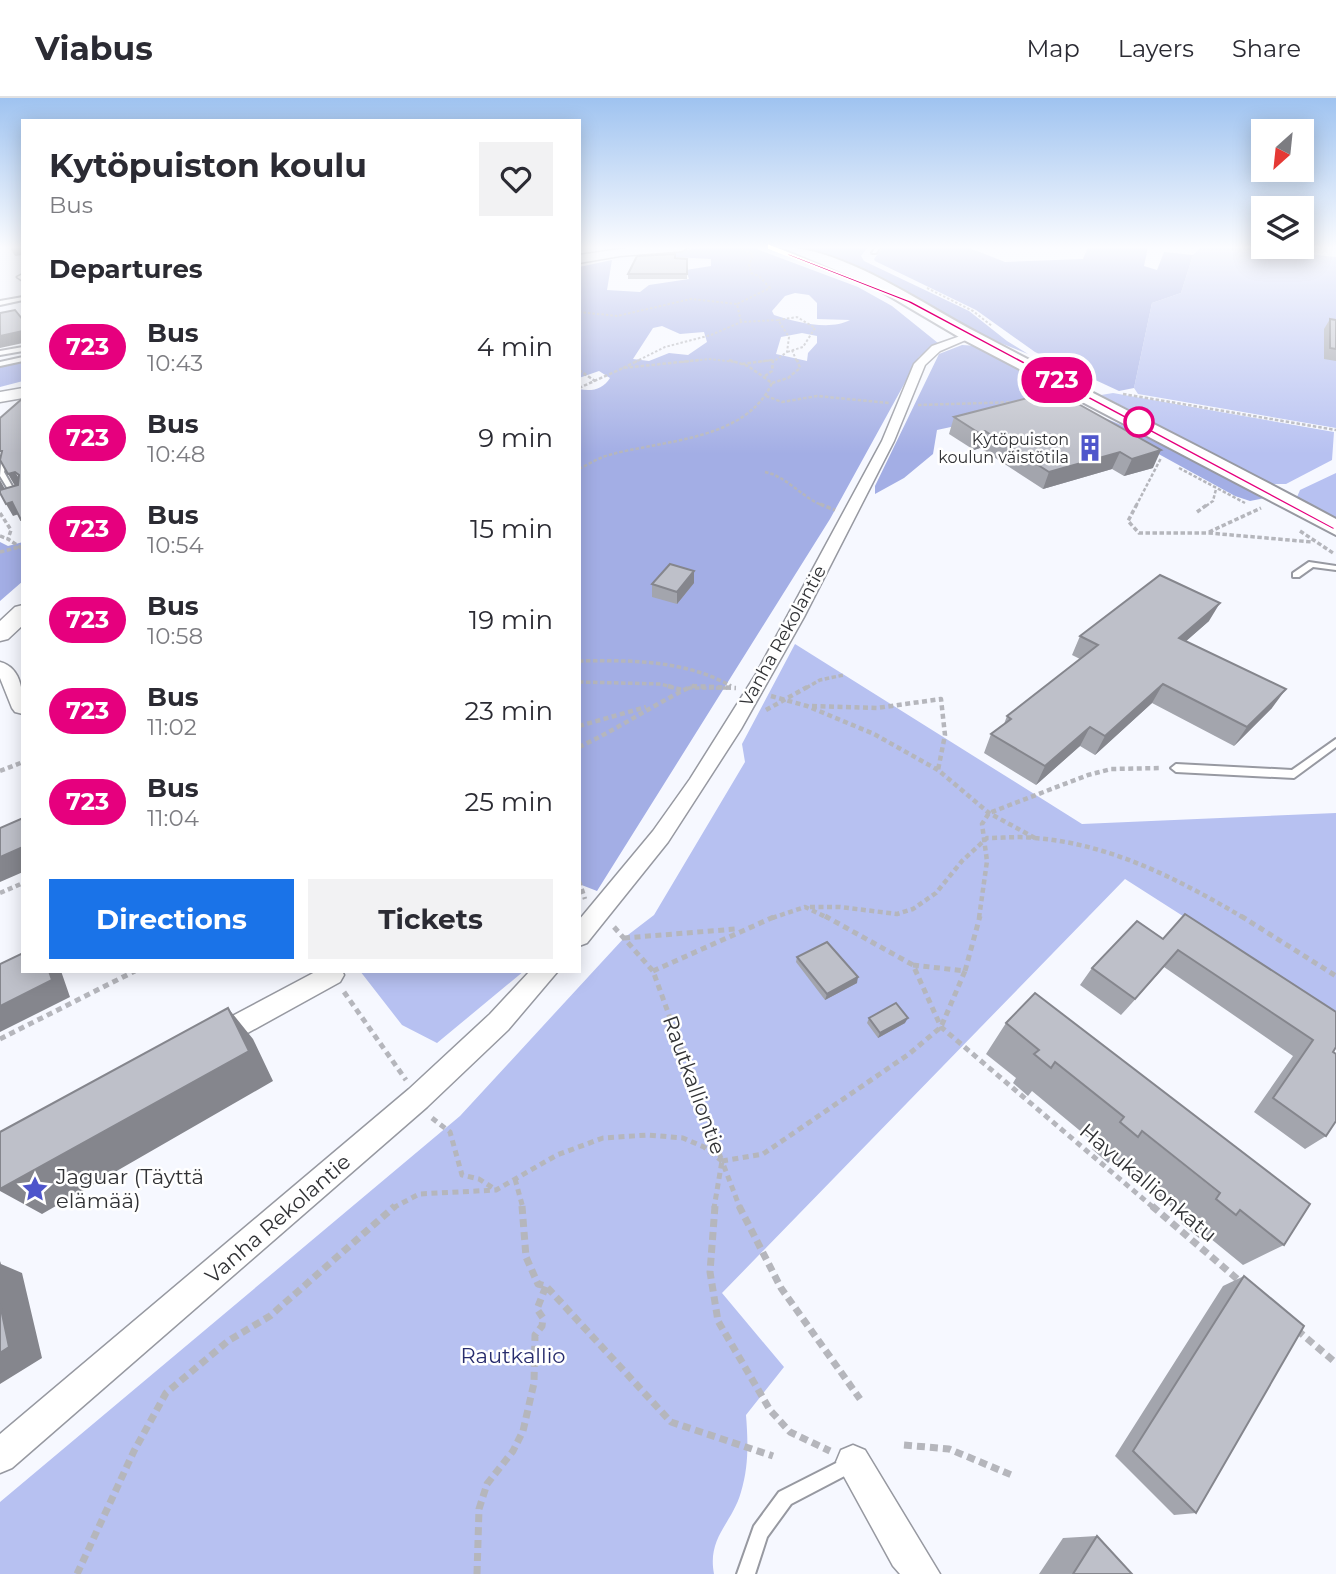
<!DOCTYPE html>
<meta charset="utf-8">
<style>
:root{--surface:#fff;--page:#f2f2f3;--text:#2b2b33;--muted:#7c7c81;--line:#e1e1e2;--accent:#1a73e8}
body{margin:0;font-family:Montserrat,sans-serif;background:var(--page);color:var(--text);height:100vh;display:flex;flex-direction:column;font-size:26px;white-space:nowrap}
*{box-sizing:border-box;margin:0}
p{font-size:23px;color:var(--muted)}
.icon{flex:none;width:38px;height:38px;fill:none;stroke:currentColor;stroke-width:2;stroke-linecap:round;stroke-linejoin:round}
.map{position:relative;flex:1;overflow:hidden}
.panel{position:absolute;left:21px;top:21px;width:560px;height:854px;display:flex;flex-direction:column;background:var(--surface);border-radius:0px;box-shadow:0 4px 18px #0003}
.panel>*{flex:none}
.badge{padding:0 14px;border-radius:23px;font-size:24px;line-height:46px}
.needle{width:46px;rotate:207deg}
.fabs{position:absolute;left:1251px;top:21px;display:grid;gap:14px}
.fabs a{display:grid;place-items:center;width:63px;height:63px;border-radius:0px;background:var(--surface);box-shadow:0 4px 18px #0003;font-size:35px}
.map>.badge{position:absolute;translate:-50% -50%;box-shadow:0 0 0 4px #fff}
h2{padding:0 28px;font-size:26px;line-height:63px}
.round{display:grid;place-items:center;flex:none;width:74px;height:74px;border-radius:0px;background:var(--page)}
.overview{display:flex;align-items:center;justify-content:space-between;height:119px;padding:0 28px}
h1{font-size:33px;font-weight:700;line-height:52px}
.button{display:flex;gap:14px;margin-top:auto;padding:14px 28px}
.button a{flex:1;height:80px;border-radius:0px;background:var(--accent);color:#fff;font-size:28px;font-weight:700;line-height:80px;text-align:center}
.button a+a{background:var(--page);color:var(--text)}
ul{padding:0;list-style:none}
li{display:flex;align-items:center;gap:21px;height:91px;padding:0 28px}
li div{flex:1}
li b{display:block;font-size:26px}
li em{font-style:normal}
li .badge{min-width:77px;font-weight:700;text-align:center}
header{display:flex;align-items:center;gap:42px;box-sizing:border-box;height:98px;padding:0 35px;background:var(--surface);border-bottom:2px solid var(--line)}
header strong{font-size:33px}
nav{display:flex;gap:38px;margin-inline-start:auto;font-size:24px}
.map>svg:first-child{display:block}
.green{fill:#b7c1f1}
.forest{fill:#a3aee5;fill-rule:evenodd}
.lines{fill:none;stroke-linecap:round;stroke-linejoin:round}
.lane-casing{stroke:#9799a1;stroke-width:4}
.street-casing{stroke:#9799a1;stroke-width:3}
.secondary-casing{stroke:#9799a1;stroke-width:3}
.primary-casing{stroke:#9799a1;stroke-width:4}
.path-far5{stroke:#b5b6bc;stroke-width:2;stroke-dasharray:2.5 2;stroke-linecap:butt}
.path-far4{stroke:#b5b6bc;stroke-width:2.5;stroke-dasharray:3.5 2;stroke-linecap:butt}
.path-far3{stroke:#b5b6bc;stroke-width:3.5;stroke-dasharray:4.5 2.5;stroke-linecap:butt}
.path-far2{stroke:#b5b6bc;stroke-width:4.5;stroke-dasharray:5 3.5;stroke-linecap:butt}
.path-far1{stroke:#b5b6bc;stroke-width:5;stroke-dasharray:6 4.5;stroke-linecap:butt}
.path{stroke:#b5b6bc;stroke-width:7;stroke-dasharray:8 5;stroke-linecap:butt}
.lane{fill:#fff;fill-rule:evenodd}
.street{fill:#fff;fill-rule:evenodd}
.secondary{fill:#fff;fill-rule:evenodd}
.primary{fill:#fff;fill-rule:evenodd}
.wall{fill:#a3a5ad}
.shaded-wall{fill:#85868d}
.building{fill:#bec0c9;stroke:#85868d;stroke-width:2}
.line{fill:#e6007e;stroke:#fff;stroke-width:2}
.stop-dot{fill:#fff;stroke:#e6007e;stroke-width:3.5}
.labels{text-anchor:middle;stroke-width:5;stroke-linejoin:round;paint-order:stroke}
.far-poi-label{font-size:16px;fill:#313235;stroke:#fff;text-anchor:end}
.street-label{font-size:18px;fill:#313235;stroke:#fff}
.near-street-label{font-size:21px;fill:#313235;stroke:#fff}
.near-poi-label{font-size:21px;fill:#313235;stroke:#fff;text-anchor:start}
.near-park-label{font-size:21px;fill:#282d6e;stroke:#fff}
</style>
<header>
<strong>Viabus</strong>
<nav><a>Map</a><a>Layers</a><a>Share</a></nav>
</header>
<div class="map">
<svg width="1336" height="1476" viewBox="0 0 1336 1476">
<rect width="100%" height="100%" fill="#f6f8ff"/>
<path class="green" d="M1201 149H1235L1336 159V330L1138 296 1134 290 1152 205 1181 195 1193 157Z
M1113 295 1334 334 1332 362 1286 386H1270L1101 297Z
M1336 375V420L1297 399 1300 392Z
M795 546 1082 726 1336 715V916L1125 781 722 1195 784 1269 746 1317C748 1343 749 1368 741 1394 732 1426 707 1439 714 1476H0V1404L460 1018 624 840 654 817 745 664 742 646Z
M360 873H524L437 945 402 927Z"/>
<path class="forest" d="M717 149H751L858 189 892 208 938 245 919 259 830 421 597 793 579 786V291C592 294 603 291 610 280L599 273 579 280V169L612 162 607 192 640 194 649 187 689 181 686 172 711 168V161L674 159 673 153ZM795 195 809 197 817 205V221L850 222C830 233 795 224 774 217L772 213 785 198ZM662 228 680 236 704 234 707 244 688 257 669 255 649 263 633 261 653 230ZM802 235 817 238V245L808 255 807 263 776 256 781 239Z
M798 149H868L861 158 864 163 969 213 1007 243 1028 256 993 242 918 203Z
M883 149H967L1005 164 1083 161 1088 149H1148L1144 168 1157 172 1164 154 1193 157 1181 195 1152 205 1134 290 1119 293 1035 254 976 212 875 163 874 161Z
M962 247 978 248 1064 292 1042 300 1048 308 937 332 933 356 904 380 875 396V388L939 256Z
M23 264V283L0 289V269Z
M1090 314 1165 345 1265 400 1250 403 1235 398 1084 315Z
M0 444 8 448 23 444V483L0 503Z"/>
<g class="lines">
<defs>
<path id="lane" d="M876 149H880L876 155H872Z
M23 199V202L0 207V203Z
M23 249V253L0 257V253Z
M23 259V263L0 268V264Z
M1 365 6 366 4 374 16 395 15 396H11L0 378Z
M1309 464 1336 468V472L1313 469 1299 479H1293V475Z
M1336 641V649L1294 680 1176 674 1171 670 1176 666 1292 672Z
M850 1358 856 1360 858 1366 856 1372 791 1406 767 1439 755 1476H737L754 1428 779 1394Z"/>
<path id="street" d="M23 176V183L17 179Z
M966 236 975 238 940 253 925 267 894 343 804 519 741 631 668 744 587 845 579 848V822L653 733 690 681 756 576 882 343 914 266 932 248Z
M0 564C23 570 23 597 23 616L15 614 12 610 0 580Z
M317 873H342L344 877 340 884 224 948 215 952 206 948 202 940 206 932Z
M530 873H558L508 932 427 1009 12 1370 0 1375V1336L409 991 490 916Z
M853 1347 865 1352 940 1476H900L893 1468 836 1364 841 1352Z"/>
<path id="secondary" d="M688 149 682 153 620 158 579 165V157L634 149Z
M23 290V300L0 304V294Z
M23 507V527L8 541 0 543V523L15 509Z"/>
<path id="primary" d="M781 149C842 149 924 207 978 235 1097 298 1217 357 1336 421V437L964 242 869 186Z"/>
</defs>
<use href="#lane" class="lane-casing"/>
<use href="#street" class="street-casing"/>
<use href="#secondary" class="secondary-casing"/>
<use href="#primary" class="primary-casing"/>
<path class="path-far5" d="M738 149 753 157 749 167 751 175 759 178 770 190 737 206 741 224
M927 190 973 213 992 228
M579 214 617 218 691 201 737 206
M778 222 797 219 815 230 803 249 787 254
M792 252 797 264
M635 264 665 249 711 237 741 224 778 222 789 239 787 254 773 264
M682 264 710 261 735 264
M758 264 773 262"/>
<path class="path-far4" d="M729 262 748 268 772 285
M742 266 772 262
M623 270 639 262
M579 272 595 283
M765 278 772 273 773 262
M772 285 788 280 800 270 797 262
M579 290 623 270 699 262
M1123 296 1336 332
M766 298 782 304 817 298 889 305
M918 307 1018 304
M1179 370 1245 405
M579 371C589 366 598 360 609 357 662 342 746 343 772 285
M765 374C788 379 802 400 824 408
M1136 408 1161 360
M1206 408 1213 403 1216 391"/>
<path class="path-far3" d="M820 406 835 412
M1137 406 1128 423 1139 435H1209L1312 444
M1197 414 1208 406
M0 415 11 432 8 441 23 451
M1300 433 1333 455
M1209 434 1261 410
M0 438 8 441
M0 454 19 449
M579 563C631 562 685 562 731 588
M579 584 661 586 674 590
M688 590H731
M806 590 820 582 844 577"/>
<path class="path-far2" d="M668 588 682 592
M692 588 736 590
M771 598 807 608 874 636 938 672 989 715 1035 740
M812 608 877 610 941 601 945 637 938 672
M766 612 809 588
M579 628 646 609
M579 649C618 631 653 607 692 588
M0 673 23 664
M579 783 585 801
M0 795 23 785
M810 809H840L897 816 913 811 936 795 962 763 987 740C1003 740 1019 738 1035 740 1111 746 1180 782 1244 820
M772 820 805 809 828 820
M979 820 987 763 982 726 989 715 1088 677 1111 671 1161 670"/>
<path class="path-far1" d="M825 818 913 867 941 929 1154 1110
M1241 818 1336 878
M614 829 653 873 722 1063 714 1110
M624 840 736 831
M913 867 965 873 980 818
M653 873 776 818
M344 894 406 982
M0 941 135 873
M432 1020 450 1034 462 1077 479 1081 496 1092
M722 1063 763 1056 909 956 941 929 965 873
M515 1081 523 1110
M393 1110 419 1096 496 1092 557 1057 603 1040 648 1037 683 1040 704 1049 722 1063 740 1110"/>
<path class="path" d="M522 1108 526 1159 538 1186 546 1188 671 1324 773 1358
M715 1108 710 1174 718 1223 770 1312 790 1334 830 1353
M739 1108 781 1190 860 1301
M1152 1108 1242 1185
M1297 1232 1336 1265
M904 1347 949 1351 1014 1378
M77 1476 134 1353 166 1295 228 1243 270 1218 395 1108
M477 1476 479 1411 487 1386 513 1353 523 1333 534 1285 535 1237 542 1228 543 1220 537 1211 546 1188"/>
<use href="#lane" class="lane"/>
<use href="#street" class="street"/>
<use href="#secondary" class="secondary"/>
<use href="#primary" class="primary"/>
</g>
<path class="wall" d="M675 160 687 161V181H628V176Z
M1330 221 1336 222V263L1324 261V231Z
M1055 293 1153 370 1124 378 1112 371 1043 391 980 350 974 352 949 336 954 319Z
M694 485 677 506 652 499V486Z
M1209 523 1186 543 1272 610 1234 648 1152 605 1095 657 1080 648 1036 687 984 655 991 636 1004 626 1007 618 1080 561 1072 557 1080 538Z
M1137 823 1333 954 1326 1038 1305 1051 1254 1014 1293 958 1164 869 1121 917 1080 887 1092 870Z
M797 859 857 885 825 902 796 864Z
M869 920 905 925 878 940 867 925Z
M1006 925 1284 1147 1243 1167 1205 1136 1199 1140 1180 1124 1184 1119 1113 1060 1108 1065 1092 1051 1096 1046 1032 993 1028 998 1013 985 1016 980 986 956Z
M1244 1178 1196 1415 1174 1417 1115 1358 1223 1188Z
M1097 1438 1132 1476H1039L1063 1440Z"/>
<path class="shaded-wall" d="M23 149V157L15 158 11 151Z
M23 233V245L0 250V238Z
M985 333 980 350 974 352 979 335Z
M1161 352 1153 370 1124 378 1132 361Z
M1120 354 1112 371 1043 391 1049 374Z
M15 374 22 385 15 388 8 376Z
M0 382 5 391 0 392Z
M12 404 19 416 13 418 6 406Z
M694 473V485L677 506V494Z
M1220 505 1209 523 1168 559 1179 540Z
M1163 586 1152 605 1095 657 1105 638Z
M1286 591 1272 610 1234 648 1247 629Z
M1090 629 1080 648 1036 687 1045 668Z
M23 749V774L0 784V759Z
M1178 852 1164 869 1121 917 1135 901Z
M49 873H61L70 899 0 934V908Z
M858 879 857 885 825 902 827 896Z
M228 910 253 941 273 983 42 1116 0 1093V1091Z
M908 920 905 925 878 940 880 935Z
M0 1163 1 1166 22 1175 42 1260 0 1286Z"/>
<path class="building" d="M675 156V160L687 161V176H628L637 158Z
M15 212 23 222V233L0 238V215Z
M1330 221 1336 222V251L1330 250Z
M1055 293 1161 352 1132 361 1120 354 1049 374 985 333 979 335 954 319Z
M23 300V422H21L12 404 6 406 0 395V392L18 387 19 377 15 374 8 376 0 362 2 353H0V320Z
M670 466 694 473 677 494 652 486Z
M1160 477 1220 505 1179 540 1286 591 1247 629 1163 586 1105 638 1090 629 1045 668 991 636 1011 621 1007 618 1098 547 1080 538Z
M23 720V749L0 759V730Z
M1185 816 1336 914V949L1333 954 1336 956V1023L1326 1038 1273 1000 1313 942 1178 852 1135 901 1092 870 1137 823 1163 841Z
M827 844 858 879 827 896 797 859Z
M23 855V873H49L52 882 0 908V866Z
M1035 895 1310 1106 1284 1147 1240 1112 1236 1117 1216 1101 1220 1095 1142 1033 1138 1039 1120 1024 1124 1019 1055 964 1051 970 1034 956 1039 952 1006 925Z
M896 905 908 920 880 935 869 920Z
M228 910 249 953 0 1091V1034Z
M1244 1178 1304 1228 1196 1415 1133 1353Z
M0 1206 9 1249 0 1255Z
M1097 1438 1132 1476H1073Z"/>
<linearGradient id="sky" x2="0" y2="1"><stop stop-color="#9fc3f0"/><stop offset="0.42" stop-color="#fbfcff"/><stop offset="1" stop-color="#fbfcff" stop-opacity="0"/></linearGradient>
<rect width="1336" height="356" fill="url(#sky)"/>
<path class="line" d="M769 148 912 203 1336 430 1333 432 908 205 769 150Z"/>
<defs>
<symbol id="building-bare" viewBox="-9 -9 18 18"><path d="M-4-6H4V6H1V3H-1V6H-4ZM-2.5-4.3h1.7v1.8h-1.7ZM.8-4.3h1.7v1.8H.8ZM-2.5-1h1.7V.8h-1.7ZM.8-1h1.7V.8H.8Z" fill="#4e55cb" stroke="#fff" stroke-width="2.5" paint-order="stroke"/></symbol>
<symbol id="sight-bare" viewBox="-9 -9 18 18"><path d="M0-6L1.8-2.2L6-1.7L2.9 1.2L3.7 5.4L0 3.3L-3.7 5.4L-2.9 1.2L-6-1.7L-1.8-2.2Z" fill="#4e55cb" stroke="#fff" stroke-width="2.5" paint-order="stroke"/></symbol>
</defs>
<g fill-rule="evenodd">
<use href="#building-bare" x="1071" y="331" width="38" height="38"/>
<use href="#sight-bare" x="16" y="1072" width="38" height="38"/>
</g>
<circle class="stop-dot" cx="1139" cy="324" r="14"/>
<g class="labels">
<g class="far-poi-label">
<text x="1069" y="347">Kytöpuiston<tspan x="1069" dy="18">koulun väistötila</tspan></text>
</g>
<g class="street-label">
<text transform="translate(783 538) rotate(-61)" y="6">Vanha Rekolantie</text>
</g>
<g class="near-street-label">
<text transform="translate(694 987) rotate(70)" y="7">Rautkalliontie</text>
<text transform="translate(1148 1085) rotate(40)" y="7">Havukallionkatu</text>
<text transform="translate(278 1121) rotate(-41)" y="7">Vanha Rekolantie</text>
</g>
<g class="near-poi-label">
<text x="56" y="1086">Jaguar (Täyttä<tspan x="56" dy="24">elämää)</tspan></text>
</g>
<g class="near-park-label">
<text x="513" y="1265">Rautkallio</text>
</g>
</g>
</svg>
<div class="fabs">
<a><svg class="needle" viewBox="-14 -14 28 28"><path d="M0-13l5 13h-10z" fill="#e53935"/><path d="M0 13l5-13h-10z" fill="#7c7c81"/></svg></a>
<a><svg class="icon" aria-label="layers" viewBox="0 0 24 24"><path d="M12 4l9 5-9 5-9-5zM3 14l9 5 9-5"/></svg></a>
</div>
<b class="badge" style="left:1057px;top:282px;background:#e6007e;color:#fff">723</b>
<section class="panel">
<div class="overview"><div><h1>Kytöpuiston koulu</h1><p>Bus</p></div><a class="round"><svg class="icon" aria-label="heart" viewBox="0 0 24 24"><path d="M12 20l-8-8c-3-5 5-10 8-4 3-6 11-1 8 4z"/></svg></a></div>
<h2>Departures</h2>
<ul>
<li><span class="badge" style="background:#e6007e;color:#fff">723</span><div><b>Bus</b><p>10:43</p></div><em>4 min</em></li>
<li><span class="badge" style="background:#e6007e;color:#fff">723</span><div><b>Bus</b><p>10:48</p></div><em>9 min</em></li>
<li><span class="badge" style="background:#e6007e;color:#fff">723</span><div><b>Bus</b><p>10:54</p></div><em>15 min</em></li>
<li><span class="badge" style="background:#e6007e;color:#fff">723</span><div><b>Bus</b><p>10:58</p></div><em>19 min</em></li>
<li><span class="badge" style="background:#e6007e;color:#fff">723</span><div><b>Bus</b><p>11:02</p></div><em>23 min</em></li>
<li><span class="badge" style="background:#e6007e;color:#fff">723</span><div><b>Bus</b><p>11:04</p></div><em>25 min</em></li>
</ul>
<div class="button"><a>Directions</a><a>Tickets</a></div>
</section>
</div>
